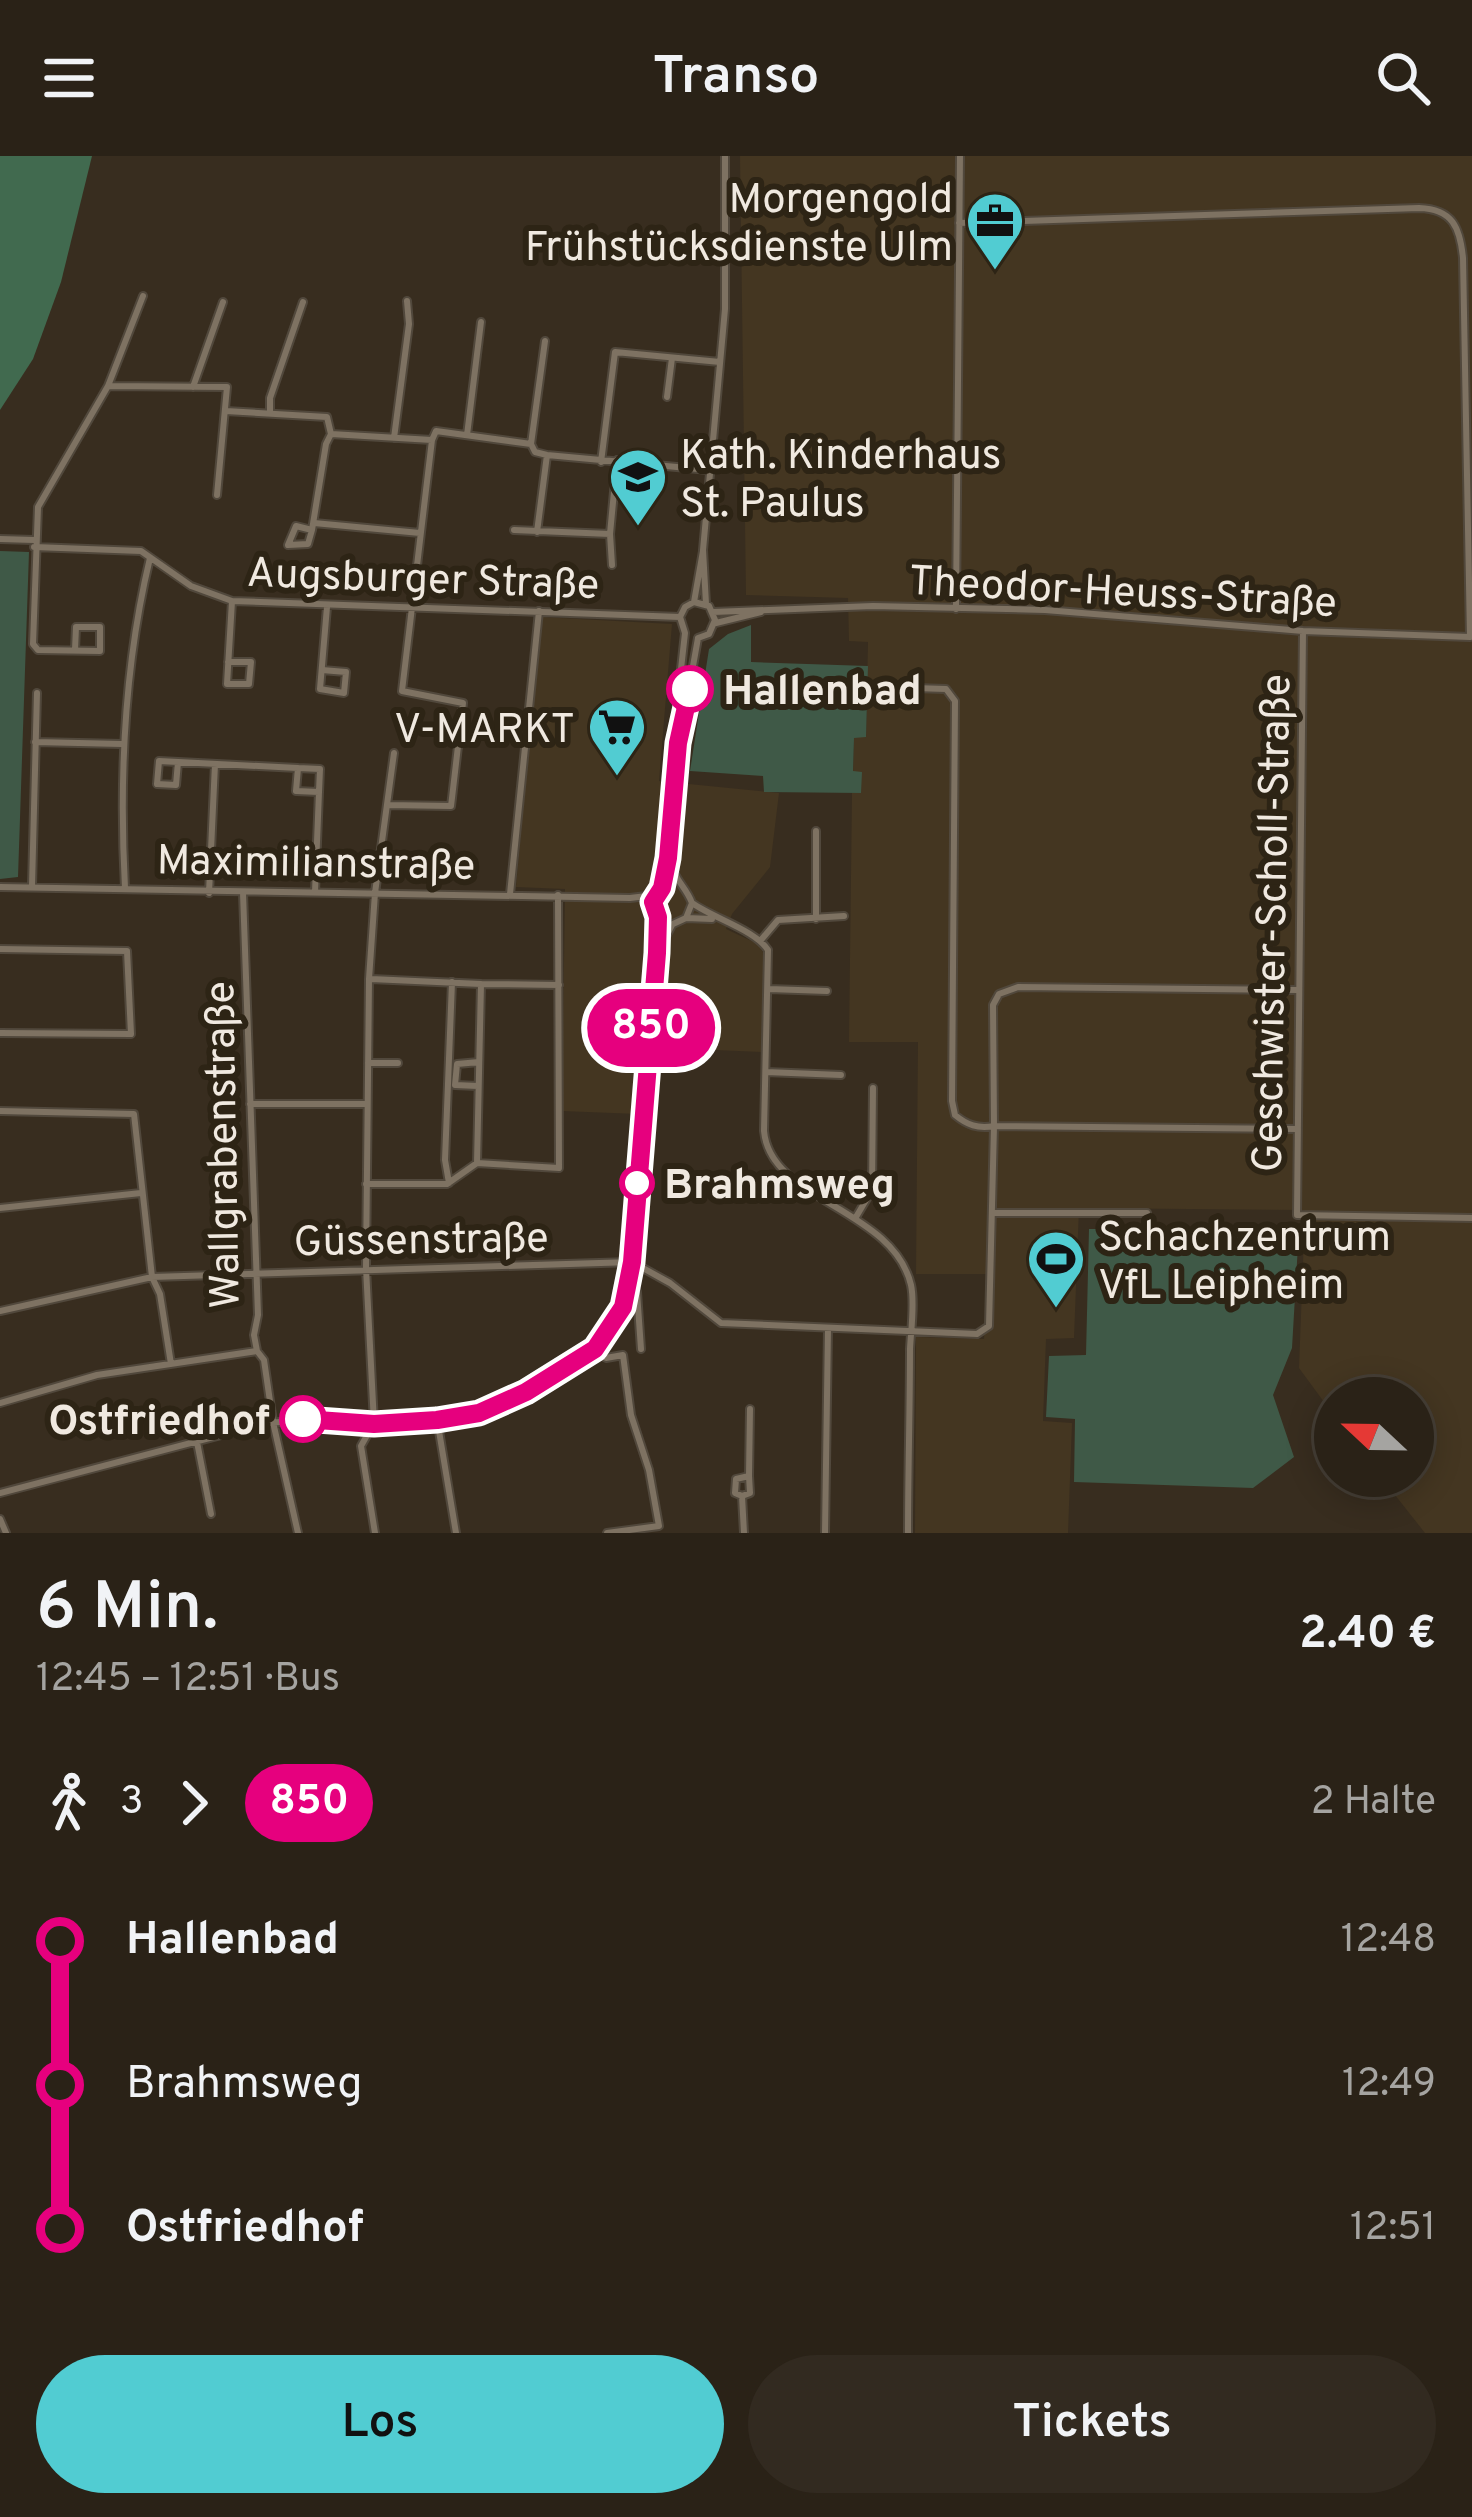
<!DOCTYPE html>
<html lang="de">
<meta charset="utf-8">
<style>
:root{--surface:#2a2217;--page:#322a20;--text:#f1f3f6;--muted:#a5a4a1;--line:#463f36;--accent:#51ccd2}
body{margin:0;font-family:Overpass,sans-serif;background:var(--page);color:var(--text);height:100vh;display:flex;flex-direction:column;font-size:45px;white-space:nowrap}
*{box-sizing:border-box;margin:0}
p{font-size:39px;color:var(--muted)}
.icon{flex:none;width:66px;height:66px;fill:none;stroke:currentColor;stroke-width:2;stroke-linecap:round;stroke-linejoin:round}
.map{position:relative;height:1377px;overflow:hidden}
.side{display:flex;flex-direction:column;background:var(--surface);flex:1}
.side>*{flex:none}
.badge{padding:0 24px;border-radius:39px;font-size:42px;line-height:78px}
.needle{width:78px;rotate:292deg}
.controls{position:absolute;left:1314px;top:1221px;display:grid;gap:24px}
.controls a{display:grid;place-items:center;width:120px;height:120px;border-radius:50%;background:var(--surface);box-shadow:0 6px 30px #0003,0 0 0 3px var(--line);font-size:60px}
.map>.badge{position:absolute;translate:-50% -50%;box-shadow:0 0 0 6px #fff}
.legs{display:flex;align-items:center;gap:18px;height:132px;padding:0 36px;font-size:39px}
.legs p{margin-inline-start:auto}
.headline{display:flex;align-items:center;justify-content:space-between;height:204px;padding:0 36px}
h1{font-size:66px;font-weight:600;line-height:90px}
.primary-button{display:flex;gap:24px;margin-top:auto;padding:24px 36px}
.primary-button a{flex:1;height:138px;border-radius:72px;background:var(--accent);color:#111;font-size:48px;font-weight:600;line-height:138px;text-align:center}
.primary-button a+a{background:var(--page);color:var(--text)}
ul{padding:0 36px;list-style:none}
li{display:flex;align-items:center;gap:42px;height:144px;font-size:45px}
li i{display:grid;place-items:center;width:18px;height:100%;margin:0 15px;background:currentColor}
li i::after{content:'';width:30px;height:30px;margin:-15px;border:9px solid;border-radius:50%;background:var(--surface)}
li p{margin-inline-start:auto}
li:first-child i{background:linear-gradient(#0000 50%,currentColor 0)}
li:last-child i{background:linear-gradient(currentColor 50%,#0000 0)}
header{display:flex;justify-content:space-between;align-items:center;height:156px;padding:0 36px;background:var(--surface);font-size:54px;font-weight:600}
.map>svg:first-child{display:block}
.built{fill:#443621}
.green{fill:#3f5947}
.forest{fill:#416a4f}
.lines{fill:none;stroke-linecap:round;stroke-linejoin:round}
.minor-casing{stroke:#51483c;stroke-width:10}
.minor{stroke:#7e7262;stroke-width:6}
.line-1-casing{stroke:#fff;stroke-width:27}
.line-1{stroke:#e6007e;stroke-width:18}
.stop-1-dot{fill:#fff;stroke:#e6007e;stroke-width:6}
.labels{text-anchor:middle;stroke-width:12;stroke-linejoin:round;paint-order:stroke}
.poi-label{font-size:42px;fill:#f0e9e0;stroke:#2d2415;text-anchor:end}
.street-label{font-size:42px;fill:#f0e9e0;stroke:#2d2415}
.stop-label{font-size:42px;font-weight:bold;fill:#f0e9e0;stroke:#2d2415;text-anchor:start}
</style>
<header><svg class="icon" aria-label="menu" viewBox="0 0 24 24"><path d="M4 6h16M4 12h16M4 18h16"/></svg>Transo<svg class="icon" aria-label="search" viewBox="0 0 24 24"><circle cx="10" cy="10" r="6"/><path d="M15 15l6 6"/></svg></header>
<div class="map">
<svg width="1472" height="1377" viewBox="0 0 1472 1377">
<rect width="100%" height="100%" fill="#382d1f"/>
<path class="built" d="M740 0H1472V1377H1425L1380 1320H1413V1242H1335V1261L1299 1212 1305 1054 1079 1052 1074 1182 1046 1183 1043 1265 1072 1267 1068 1377H915L916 1181 984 1183 987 1118H916L918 886H849L852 637H861V616H853L854 581 866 580 868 486 849 485 848 442 746 439Z
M541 461 672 468 659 625 779 637 770 711 732 758 726 773 758 788 764 798 762 896 644 891 638 958 562 955 565 733 516 731Z"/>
<path class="green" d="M0 395 29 396 18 721 0 723Z
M751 469V506L868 510 866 581 854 582 853 615 862 616 861 637 764 636 763 620 690 615 709 493 728 478Z
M1299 1072 1292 1192 1273 1239 1294 1301 1253 1332 1074 1326 1075 1263 1046 1261 1049 1200 1086 1199 1089 1073Z"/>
<path class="forest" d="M0 0H92L61 126 33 203 0 254Z"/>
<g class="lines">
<defs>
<path id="minor" d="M959 67 1419 52C1453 53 1460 72 1463 102L1470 481
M108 230 227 231 217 339
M193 231 223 146
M667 241 672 202
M226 255 327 261 331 278
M270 257V242L303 146
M331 278 432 284
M467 279 481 166
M394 282 409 168 407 145
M432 284 436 275 531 288 535 296 547 299 709 314
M531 288 545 185
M601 306 615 196 720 206
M314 367 420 377
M312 374 308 388 288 389 296 370 312 374 326 288 331 278
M514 374 610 378
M537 376 547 299
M0 383 34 384
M34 391 141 395 191 430 232 445 680 461
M612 409 610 378 617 304
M694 446 709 450 715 464 709 478 698 482
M706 448 703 394 725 153V0
M956 453 960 0
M713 456 873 450 1045 454 1303 475 1470 481
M680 461 685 451 694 446 703 395
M716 467 761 456
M1303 475 1297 1059 1472 1062
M75 494 76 471H100V495L38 494 33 488 38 351 108 230 143 140
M228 506H251L249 528H227L232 445
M322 514 346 516 344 537 320 533 327 451
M680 583 698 482
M35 586 122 588
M178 606 176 629 157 628 159 605 298 612 296 635 319 636 315 736
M298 612 320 613 319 636
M387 649 451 650 452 642 463 547 402 535 432 284
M669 705C676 726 686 731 692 747L686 762 673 768
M32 730 37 537
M0 731 630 742 655 739
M125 732C119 621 124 510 150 402
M209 737 215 608
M243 737 258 1159 254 1179 257 1195 264 1204 273 1266 298 1377
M510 738 539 455
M692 747C715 763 755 774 768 794L764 975C770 1045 893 1052 911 1129 915 1147 911 1173 910 1193 910 1254 908 1316 908 1377
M686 762 712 763
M816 763V675
M761 784 778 764 844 760
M0 793 127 795 131 878 0 877
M659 794 672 769
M371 823 481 828 477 1007
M481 828 559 829
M769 833 827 835
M368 907H398
M766 916 841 919
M478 930 455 929 457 908 479 906
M250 948H367
M0 955 134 958 152 1121 160 1138 171 1208
M1298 973 994 970 993 849 999 838 1018 831 1299 834
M449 1027 445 1004 452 826
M366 1028H447L477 1007 559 1012 558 739
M0 1052 141 1037
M992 1057H1147
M856 1061 872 1034 873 932
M632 1106 670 1127 721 1167 977 1178 989 1170 994 970C978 973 967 969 955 959L952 945 955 545 946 533 882 531
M631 1124 637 1136 641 1193
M0 1155 152 1121 632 1106
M595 1193 606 1202 623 1199 631 1259 649 1314 659 1370 607 1377
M0 1247 97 1219 257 1195
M437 1263 456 1377
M374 1267 366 1112 369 823 375 737 394 597
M374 1267 361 1290 375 1377
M197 1286 211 1358
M0 1337 267 1267 334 1262 374 1267 479 1257 526 1236 595 1193 623 1151 632 1106 657 797V761L653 746 662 732 668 702 678 587 675 567 685 477 680 461
M742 1340 750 1337 749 1320
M0 1363 6 1377
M744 1377 742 1340 735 1337 736 1323 749 1320 750 1253
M825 1377 828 1172"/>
</defs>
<use href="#minor" class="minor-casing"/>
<use href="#minor" class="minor"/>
</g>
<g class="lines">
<defs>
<path id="line-1" d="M303 1263 374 1268 437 1264 479 1257 526 1236 595 1193 623 1151 632 1106 657 797 658 761 653 746 662 732 668 702 678 587 690 533"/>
</defs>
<use href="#line-1" class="line-1-casing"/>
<use href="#line-1" class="line-1"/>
</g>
<defs>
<symbol id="office-pin" viewBox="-11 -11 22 30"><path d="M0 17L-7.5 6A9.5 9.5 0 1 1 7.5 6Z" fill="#51ccd2" stroke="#2d2415"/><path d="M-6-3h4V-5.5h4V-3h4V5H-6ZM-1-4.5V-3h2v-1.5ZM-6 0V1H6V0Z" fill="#111"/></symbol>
<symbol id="school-pin" viewBox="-11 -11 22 30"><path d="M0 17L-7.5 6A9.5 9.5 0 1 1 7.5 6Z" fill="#51ccd2" stroke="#2d2415"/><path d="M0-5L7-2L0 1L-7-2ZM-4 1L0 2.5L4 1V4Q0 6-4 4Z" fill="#111"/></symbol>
<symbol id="supermarket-pin" viewBox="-11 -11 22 30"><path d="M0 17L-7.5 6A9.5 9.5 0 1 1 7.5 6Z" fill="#51ccd2" stroke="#2d2415"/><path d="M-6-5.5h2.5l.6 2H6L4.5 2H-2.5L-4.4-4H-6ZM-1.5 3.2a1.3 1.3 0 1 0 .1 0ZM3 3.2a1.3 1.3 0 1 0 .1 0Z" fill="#111"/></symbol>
<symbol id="stadium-pin" viewBox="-11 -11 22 30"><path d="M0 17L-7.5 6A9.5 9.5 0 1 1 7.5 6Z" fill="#51ccd2" stroke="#2d2415"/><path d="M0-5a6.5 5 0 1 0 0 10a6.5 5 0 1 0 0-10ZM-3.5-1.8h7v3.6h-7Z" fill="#111"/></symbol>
</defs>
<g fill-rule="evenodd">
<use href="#office-pin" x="962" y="32" width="66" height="90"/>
<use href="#school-pin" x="605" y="288" width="66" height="90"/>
<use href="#supermarket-pin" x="584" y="538" width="66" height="90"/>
<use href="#stadium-pin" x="1023" y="1070" width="66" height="90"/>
</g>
<g class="stop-1-dot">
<circle cx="690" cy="533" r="21"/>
<circle cx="637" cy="1027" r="15"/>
<circle cx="303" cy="1263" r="21"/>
</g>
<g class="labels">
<g class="poi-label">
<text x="953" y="56">Morgengold<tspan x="953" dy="48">Frühstücksdienste Ulm</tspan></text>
<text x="680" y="312" text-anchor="start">Kath. Kinderhaus<tspan x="680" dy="48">St. Paulus</tspan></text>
<text x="575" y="586">V-MARKT</text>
<text x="1098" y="1094" text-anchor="start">Schachzentrum<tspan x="1098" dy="48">VfL Leipheim</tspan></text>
</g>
<g class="street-label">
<text transform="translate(423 421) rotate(2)" y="15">Augsburger Straße</text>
<text transform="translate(1123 434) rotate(3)" y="15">Theodor-Heuss-Straße</text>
<text transform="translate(316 705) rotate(1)" y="15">Maximilianstraße</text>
<text transform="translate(1270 767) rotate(-89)" y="15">Geschwister-Scholl-Straße</text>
<text transform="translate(221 989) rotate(-91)" y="15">Wallgrabenstraße</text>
<text transform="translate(421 1082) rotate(-1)" y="15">Güssenstraße</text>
</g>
<g class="stop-label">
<text x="723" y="548">Hallenbad</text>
<text x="664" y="1042">Brahmsweg</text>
<text x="270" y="1278" text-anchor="end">Ostfriedhof</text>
</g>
</g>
</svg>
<div class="controls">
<a><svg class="needle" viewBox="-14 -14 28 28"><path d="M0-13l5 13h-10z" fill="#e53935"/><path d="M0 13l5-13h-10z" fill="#a5a4a1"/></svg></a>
</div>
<b class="badge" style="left:651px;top:872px;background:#e6007e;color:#fff">850</b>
</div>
<section class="side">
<div class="headline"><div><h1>6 Min.</h1><p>12:45 – 12:51 · Bus</p></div><b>2.40 €</b></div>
<div class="legs"><svg class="icon" aria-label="walk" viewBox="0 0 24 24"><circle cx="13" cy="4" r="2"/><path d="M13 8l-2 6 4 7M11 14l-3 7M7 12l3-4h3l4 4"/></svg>3<svg class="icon" aria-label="forward" viewBox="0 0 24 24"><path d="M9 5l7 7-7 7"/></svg><b class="badge" style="background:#e6007e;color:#fff">850</b><p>2 Halte</p></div>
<ul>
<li><i style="color:#e6007e"></i><b>Hallenbad</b><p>12:48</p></li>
<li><i style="color:#e6007e"></i><span>Brahmsweg</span><p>12:49</p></li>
<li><i style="color:#e6007e"></i><b>Ostfriedhof</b><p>12:51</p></li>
</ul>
<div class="primary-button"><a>Los</a><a>Tickets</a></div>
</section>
